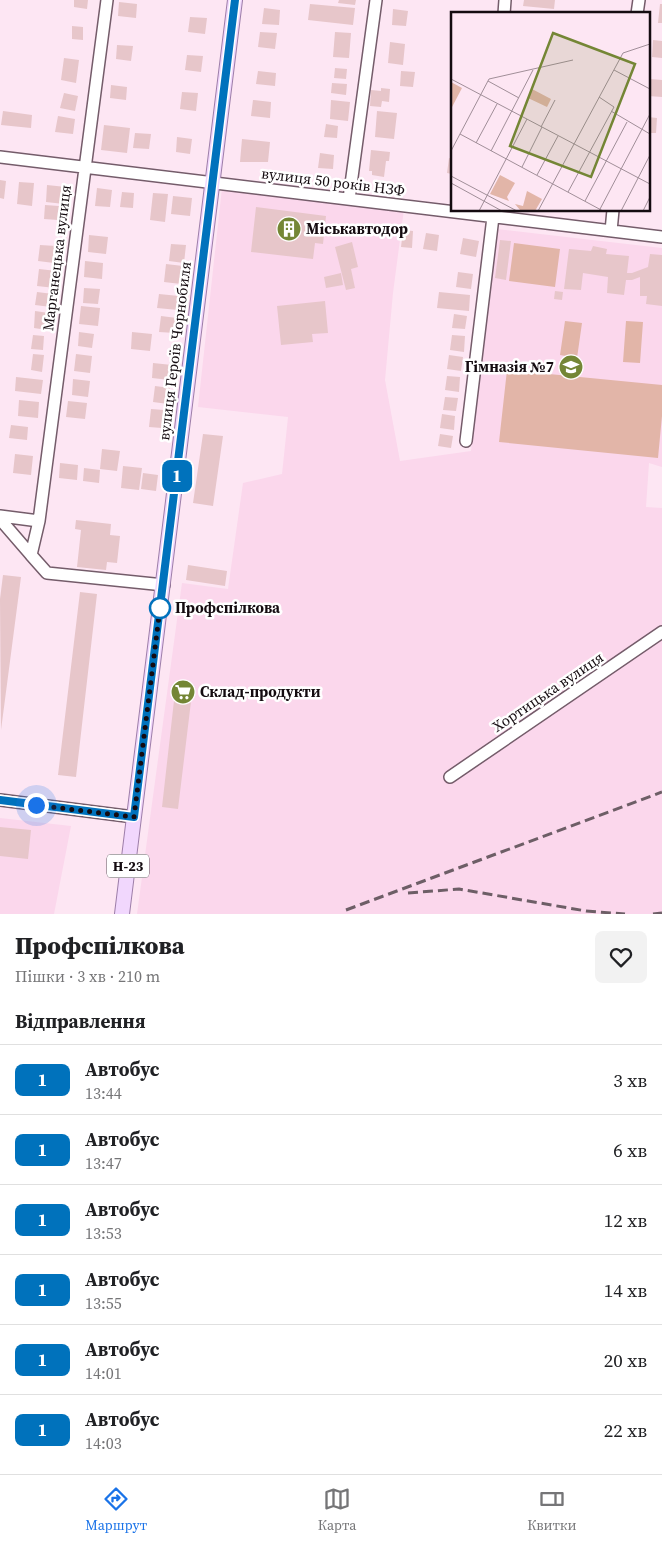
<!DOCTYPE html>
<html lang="uk">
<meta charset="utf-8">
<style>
:root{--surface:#fff;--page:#f2f2f2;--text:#202124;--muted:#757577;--line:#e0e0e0;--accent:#1a73e8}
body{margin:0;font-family:"Source Serif 4",serif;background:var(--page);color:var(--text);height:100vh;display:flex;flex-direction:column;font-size:19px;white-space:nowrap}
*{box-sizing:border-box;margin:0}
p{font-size:16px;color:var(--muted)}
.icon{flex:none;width:28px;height:28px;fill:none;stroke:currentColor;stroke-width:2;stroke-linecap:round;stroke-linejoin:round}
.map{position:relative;height:914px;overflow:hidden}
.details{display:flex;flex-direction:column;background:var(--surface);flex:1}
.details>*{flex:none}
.badge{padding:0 10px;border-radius:8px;font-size:18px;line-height:32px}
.you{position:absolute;width:25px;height:25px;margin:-12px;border:4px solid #fff;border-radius:50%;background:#1a73e8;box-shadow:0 0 0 8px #1a73e833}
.map>.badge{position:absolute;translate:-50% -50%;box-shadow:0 0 0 2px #fff}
h2{padding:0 15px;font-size:19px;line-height:45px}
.round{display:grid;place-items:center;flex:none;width:52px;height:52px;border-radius:8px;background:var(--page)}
.head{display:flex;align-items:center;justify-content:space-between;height:85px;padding:0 15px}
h1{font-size:24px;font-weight:800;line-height:38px}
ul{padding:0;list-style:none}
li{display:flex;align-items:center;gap:15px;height:70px;padding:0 15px;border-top:1px solid var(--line)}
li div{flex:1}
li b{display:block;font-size:19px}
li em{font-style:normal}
li .badge{min-width:55px;font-weight:700;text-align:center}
.tabs{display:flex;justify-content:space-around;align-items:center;height:70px;border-top:1px solid var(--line);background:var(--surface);font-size:14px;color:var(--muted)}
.tabs a{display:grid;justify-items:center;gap:2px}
.tabs .current{color:var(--accent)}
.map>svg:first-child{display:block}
.built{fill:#fbd7ec}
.green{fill:#e2b5a8}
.building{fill:#e7c6ca}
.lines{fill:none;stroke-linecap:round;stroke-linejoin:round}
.minor-casing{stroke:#745c6a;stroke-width:14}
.major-casing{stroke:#9d7ea9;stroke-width:16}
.minor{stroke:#fff;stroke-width:11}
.major{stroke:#f1d7fd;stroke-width:14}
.rail{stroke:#6d5e66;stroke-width:3;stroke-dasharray:10 5;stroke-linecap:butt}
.line-casing{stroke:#fff;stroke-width:11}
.line{stroke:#0072bc;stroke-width:8}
.walk{stroke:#140b10;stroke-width:5;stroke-dasharray:0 9}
.stop-dot{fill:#fff;stroke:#0072bc;stroke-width:2.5}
.labels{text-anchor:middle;stroke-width:5;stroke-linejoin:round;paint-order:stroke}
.shield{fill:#fff;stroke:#5a5458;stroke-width:1}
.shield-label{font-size:14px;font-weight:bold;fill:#140b10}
.street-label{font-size:15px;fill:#140b10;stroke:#fff}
.poi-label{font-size:15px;font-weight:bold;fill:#140b10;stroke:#fff;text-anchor:start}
.stop-label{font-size:15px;font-weight:bold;fill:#140b10;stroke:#fff;text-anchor:start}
.inset-road{fill:none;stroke:#a08e98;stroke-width:1}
.view{fill:#748635;fill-opacity:0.15;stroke:#748635;stroke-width:2.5}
.inset-edge{fill:none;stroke:#140b10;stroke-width:2.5}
</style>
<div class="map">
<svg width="662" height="914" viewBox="0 0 662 914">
<rect width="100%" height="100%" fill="#fde6f3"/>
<path class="built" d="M222 188 404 209 393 293 385 380 400 461 471 451 496 229 662 248V467L649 463 646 507 662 508V914H137L182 583 228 589 243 483 282 474 288 417 198 407Z
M0 818 71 826 54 914H0Z"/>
<path class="green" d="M514 243 560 249 555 287 509 281Z
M565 321 582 323 577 358 560 355Z
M626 321 643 322 640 363 623 362Z
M507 370 662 385V416L658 458 499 442Z"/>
<path class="building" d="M74 0H88L87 9 74 7Z
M339 0H356L355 5 338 3Z
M524 0H555L554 9 523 6Z
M119 2 137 4 136 18 118 16Z
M310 4 355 8 353 25 308 20Z
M660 4H662V23H658Z
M264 8 280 10 279 25 262 24Z
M393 9 408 11 406 26 392 25Z
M190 17 207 18 205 34 188 32Z
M72 26 83 27V40L72 39Z
M260 32 277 33 275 49 258 47Z
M335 32 351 33 349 58 333 57Z
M653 40 662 41V58L652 57Z
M390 42 405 44 403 65 388 63Z
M117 45 133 46 131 61 116 59Z
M187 55 203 56 201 72 185 70Z
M64 58 79 60 76 83 61 80Z
M335 68 347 69 346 79 334 78Z
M258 71 276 73 275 86 256 84Z
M401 71 415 72 413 87 400 86Z
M650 79 662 80V97L648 96Z
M332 83 347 84 346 95 331 93Z
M111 85 127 87 126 100 110 98Z
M381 88 390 89 389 102 382 101 381 107 370 106 371 90 381 91Z
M182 92 198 93 196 111 180 109Z
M64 93 78 96 75 111 60 108Z
M253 100 271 102 270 118 251 116Z
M331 100 350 102 348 121 330 119Z
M3 111 32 115 31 128 1 125Z
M377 111 397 113 394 139 375 137Z
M58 116 75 119 73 134 55 132Z
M648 117 657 118 656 133H648Z
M326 124 338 126 337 138 324 137Z
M104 125 130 128 127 153 101 150Z
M135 133 151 134 149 149 133 148Z
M177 137 192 139 190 154 176 152Z
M242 139 270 142 268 162H240Z
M371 150 390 152 389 161H386L384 177 372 175V171H369Z
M320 153 334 155 333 169 318 168Z
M449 158 452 159V174L447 173Z
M0 180 6 181 4 199 0 198Z
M19 182 34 183 32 206 17 204Z
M47 185 66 187 64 204 46 202Z
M97 188 112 190 110 207 95 206Z
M122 192 134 193 133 208 120 207Z
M153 193 168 194 165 222 150 220Z
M173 196 192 198 190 216 171 214Z
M45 205 59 206 58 220 44 219Z
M256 207 326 216 323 244 315 243 313 259 251 252Z
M403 230 413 231 412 248 401 247Z
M426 233 439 235 437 251 423 249Z
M89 235 108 237 106 254 88 252Z
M463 238 479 241 476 257 460 254Z
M500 240 511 241 506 280 495 278Z
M352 242 358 267 351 269 355 288 346 290 335 247Z
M171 244 186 245 184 263 169 261Z
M40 245 56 246 54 263 38 261Z
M593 246 607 249 606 254 629 256 627 273H632L648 267 650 254 662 255V306L646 304 647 296H640V277L632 280H626L624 295 607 293 608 277 583 273 581 290 564 289 569 249 591 251Z
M85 261 103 263 102 279 84 277Z
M166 264 183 266 181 284 164 282Z
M39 269 57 271 55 288 37 286Z
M458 272 473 274 471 289 456 287Z
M341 273 343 285 326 288 324 277Z
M84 288 100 289 98 304 83 303Z
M555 291 563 292 562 300 554 299Z
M37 292 53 294 51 307 35 305Z
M439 292 470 295 469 311 437 308Z
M159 294 179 296 178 310 157 308Z
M325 301 328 333 312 334 313 342 281 345 277 306Z
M81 306 100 308 98 326 79 324Z
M35 311 49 313 47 330 34 328Z
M454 314 467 316 465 329 452 328Z
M161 316 177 318 175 333 159 332Z
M79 332 94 334 92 348 78 346Z
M132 332 152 334 150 351 131 349Z
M33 335 44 336 43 350 31 349Z
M452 335 465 336 464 352 450 350Z
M33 354 44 355 42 372 31 370Z
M76 354 92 356 90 373 74 371Z
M449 355 463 357 461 371 447 369Z
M153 363 172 365 170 380 152 378Z
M447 376 460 377 459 392 445 390Z
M16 377 43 380 41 394 15 391Z
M73 379 90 381 88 397 72 395Z
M155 386 170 388 168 404 153 402Z
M445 397 458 398 456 411 443 410Z
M19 400 39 402 38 418 18 416Z
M68 401 87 403 85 419 66 417Z
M151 409 164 410 162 428 149 427Z
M442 414 455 416 454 430 440 428Z
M11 425 28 427 27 440 9 438Z
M203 434 223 436 213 506 193 503Z
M440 434 453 436 451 448 438 446Z
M102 449 120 451 117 471 100 469Z
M15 454 33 456 31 475 13 473Z
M60 463 78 465 77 480 59 478Z
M123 466 142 468 139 490 121 488Z
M84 468 100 470 99 483 83 481Z
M143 473 158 475 156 491 141 489Z
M76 520 111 524 110 535 120 536 117 563 107 562 106 570 77 567 81 530 75 529Z
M188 565 227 571 225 586 186 580Z
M3 575 21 577 1 730 0 599Z
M80 592 97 594 76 777 58 775Z
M176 683 193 685 178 809 162 807Z
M0 827 31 830 28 859 0 856Z"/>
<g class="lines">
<defs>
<path id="minor" d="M107 0 39 521 31 555 47 573 164 585
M504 14 505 0
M637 14 639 0
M0 157 662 237
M349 199 376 0
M611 231 613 210
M466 441 493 217
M0 516 39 521
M0 519 31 555
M450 777 662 632
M0 800 134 817"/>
<path id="major" d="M122 914 235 0"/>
</defs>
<use href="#minor" class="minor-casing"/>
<use href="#major" class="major-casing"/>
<use href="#minor" class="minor"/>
<use href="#major" class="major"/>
<path class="rail" d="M408 893 459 889 586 911 625 914
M346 910 662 792
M653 914 662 913"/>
</g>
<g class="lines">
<defs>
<path id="line" d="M0 800 134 817 235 0"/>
</defs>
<use href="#line" class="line-casing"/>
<use href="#line" class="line"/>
<path class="walk" d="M36 805 134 817 160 608"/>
</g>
<defs>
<symbol id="building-disc" viewBox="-11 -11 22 22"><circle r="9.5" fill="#748635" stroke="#fff"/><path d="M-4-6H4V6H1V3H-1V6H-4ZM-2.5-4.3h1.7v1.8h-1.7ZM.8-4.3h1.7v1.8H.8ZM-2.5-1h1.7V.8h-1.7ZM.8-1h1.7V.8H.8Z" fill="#fff"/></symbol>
<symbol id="school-disc" viewBox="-11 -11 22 22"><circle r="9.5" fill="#748635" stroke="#fff"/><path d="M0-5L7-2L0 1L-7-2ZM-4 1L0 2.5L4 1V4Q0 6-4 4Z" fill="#fff"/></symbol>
<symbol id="supermarket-disc" viewBox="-11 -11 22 22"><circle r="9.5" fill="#748635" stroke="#fff"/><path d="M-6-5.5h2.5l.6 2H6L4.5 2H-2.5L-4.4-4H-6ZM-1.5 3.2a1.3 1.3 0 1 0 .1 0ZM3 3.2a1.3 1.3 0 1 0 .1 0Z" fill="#fff"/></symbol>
</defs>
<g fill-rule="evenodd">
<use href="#building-disc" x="275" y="215" width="28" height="28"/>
<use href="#school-disc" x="557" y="353" width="28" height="28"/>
<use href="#supermarket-disc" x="169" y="678" width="28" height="28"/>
</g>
<circle class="stop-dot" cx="160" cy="608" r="10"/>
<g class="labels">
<rect class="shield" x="107" y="854.5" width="42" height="23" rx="4"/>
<g class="shield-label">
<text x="128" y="871">Н-23</text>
</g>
<g class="street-label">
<text transform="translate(333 182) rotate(7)" y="5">вулиця 50 років НЗФ</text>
<text transform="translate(57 258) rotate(-83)" y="5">Марганецька вулиця</text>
<text transform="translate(175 351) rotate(-83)" y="5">вулиця Героїв Чорнобиля</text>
<text transform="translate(548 692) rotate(-34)" y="5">Хортицька вулиця</text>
</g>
<g class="poi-label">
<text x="306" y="234">Міськавтодор</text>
<text x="554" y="372" text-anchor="end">Гімназія №7</text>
<text x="200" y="697">Склад-продукти</text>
</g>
<g class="stop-label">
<text x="175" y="613">Профспілкова</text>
</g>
</g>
<g transform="translate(451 12)">
<rect width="199" height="199" fill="#fde6f3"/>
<path d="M0 70 11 76 0 97ZM81 77 100 87 96 95 77 86ZM49 163 64 171 56 185 58 189 39 182ZM76 179 91 187 84 199 69 198 64 192 72 194Z" fill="#e2b5a8"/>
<path class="inset-road" d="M163 58 199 77M0 67 199 172M37 69 68 86M160 99 199 122M90 115 104 88M9 122 152 199M25 131 46 92M0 139 38 67 122 48M40 139 82 58M71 155 91 115M86 163 107 124M0 164 66 199M0 171 51 199M117 180 163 95 148 85M134 189 176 110M28 199 76 107M87 199 172 41 199 32M148 199 199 102M170 199 199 143M192 199 199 185"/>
<path class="view" d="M102 21 184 52 140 165 59 134Z"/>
<rect width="199" height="199" class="inset-edge"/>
</g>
</svg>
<div class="you" style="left:36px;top:805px"></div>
<b class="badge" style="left:177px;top:476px;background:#0072bc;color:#fff">1</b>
</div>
<section class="details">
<div class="head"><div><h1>Профспілкова</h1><p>Пішки · 3 хв · 210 m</p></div><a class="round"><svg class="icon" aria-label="heart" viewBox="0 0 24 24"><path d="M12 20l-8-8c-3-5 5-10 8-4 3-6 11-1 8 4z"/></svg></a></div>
<h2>Відправлення</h2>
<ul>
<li><span class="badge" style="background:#0072bc;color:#fff">1</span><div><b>Автобус</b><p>13:44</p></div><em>3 хв</em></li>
<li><span class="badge" style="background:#0072bc;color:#fff">1</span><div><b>Автобус</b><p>13:47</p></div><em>6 хв</em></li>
<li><span class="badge" style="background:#0072bc;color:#fff">1</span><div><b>Автобус</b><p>13:53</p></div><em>12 хв</em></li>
<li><span class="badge" style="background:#0072bc;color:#fff">1</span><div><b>Автобус</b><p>13:55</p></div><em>14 хв</em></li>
<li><span class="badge" style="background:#0072bc;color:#fff">1</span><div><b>Автобус</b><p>14:01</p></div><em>20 хв</em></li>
<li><span class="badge" style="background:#0072bc;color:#fff">1</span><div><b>Автобус</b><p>14:03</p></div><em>22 хв</em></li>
</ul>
</section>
<nav class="tabs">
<a class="current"><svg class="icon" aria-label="directions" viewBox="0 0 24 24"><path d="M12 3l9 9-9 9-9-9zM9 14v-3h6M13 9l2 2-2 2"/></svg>Маршрут</a>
<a><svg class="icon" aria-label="map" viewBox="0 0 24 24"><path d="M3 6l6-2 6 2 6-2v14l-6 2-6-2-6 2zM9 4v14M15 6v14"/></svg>Карта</a>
<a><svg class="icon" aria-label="tickets" viewBox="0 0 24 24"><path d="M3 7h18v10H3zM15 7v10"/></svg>Квитки</a>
</nav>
